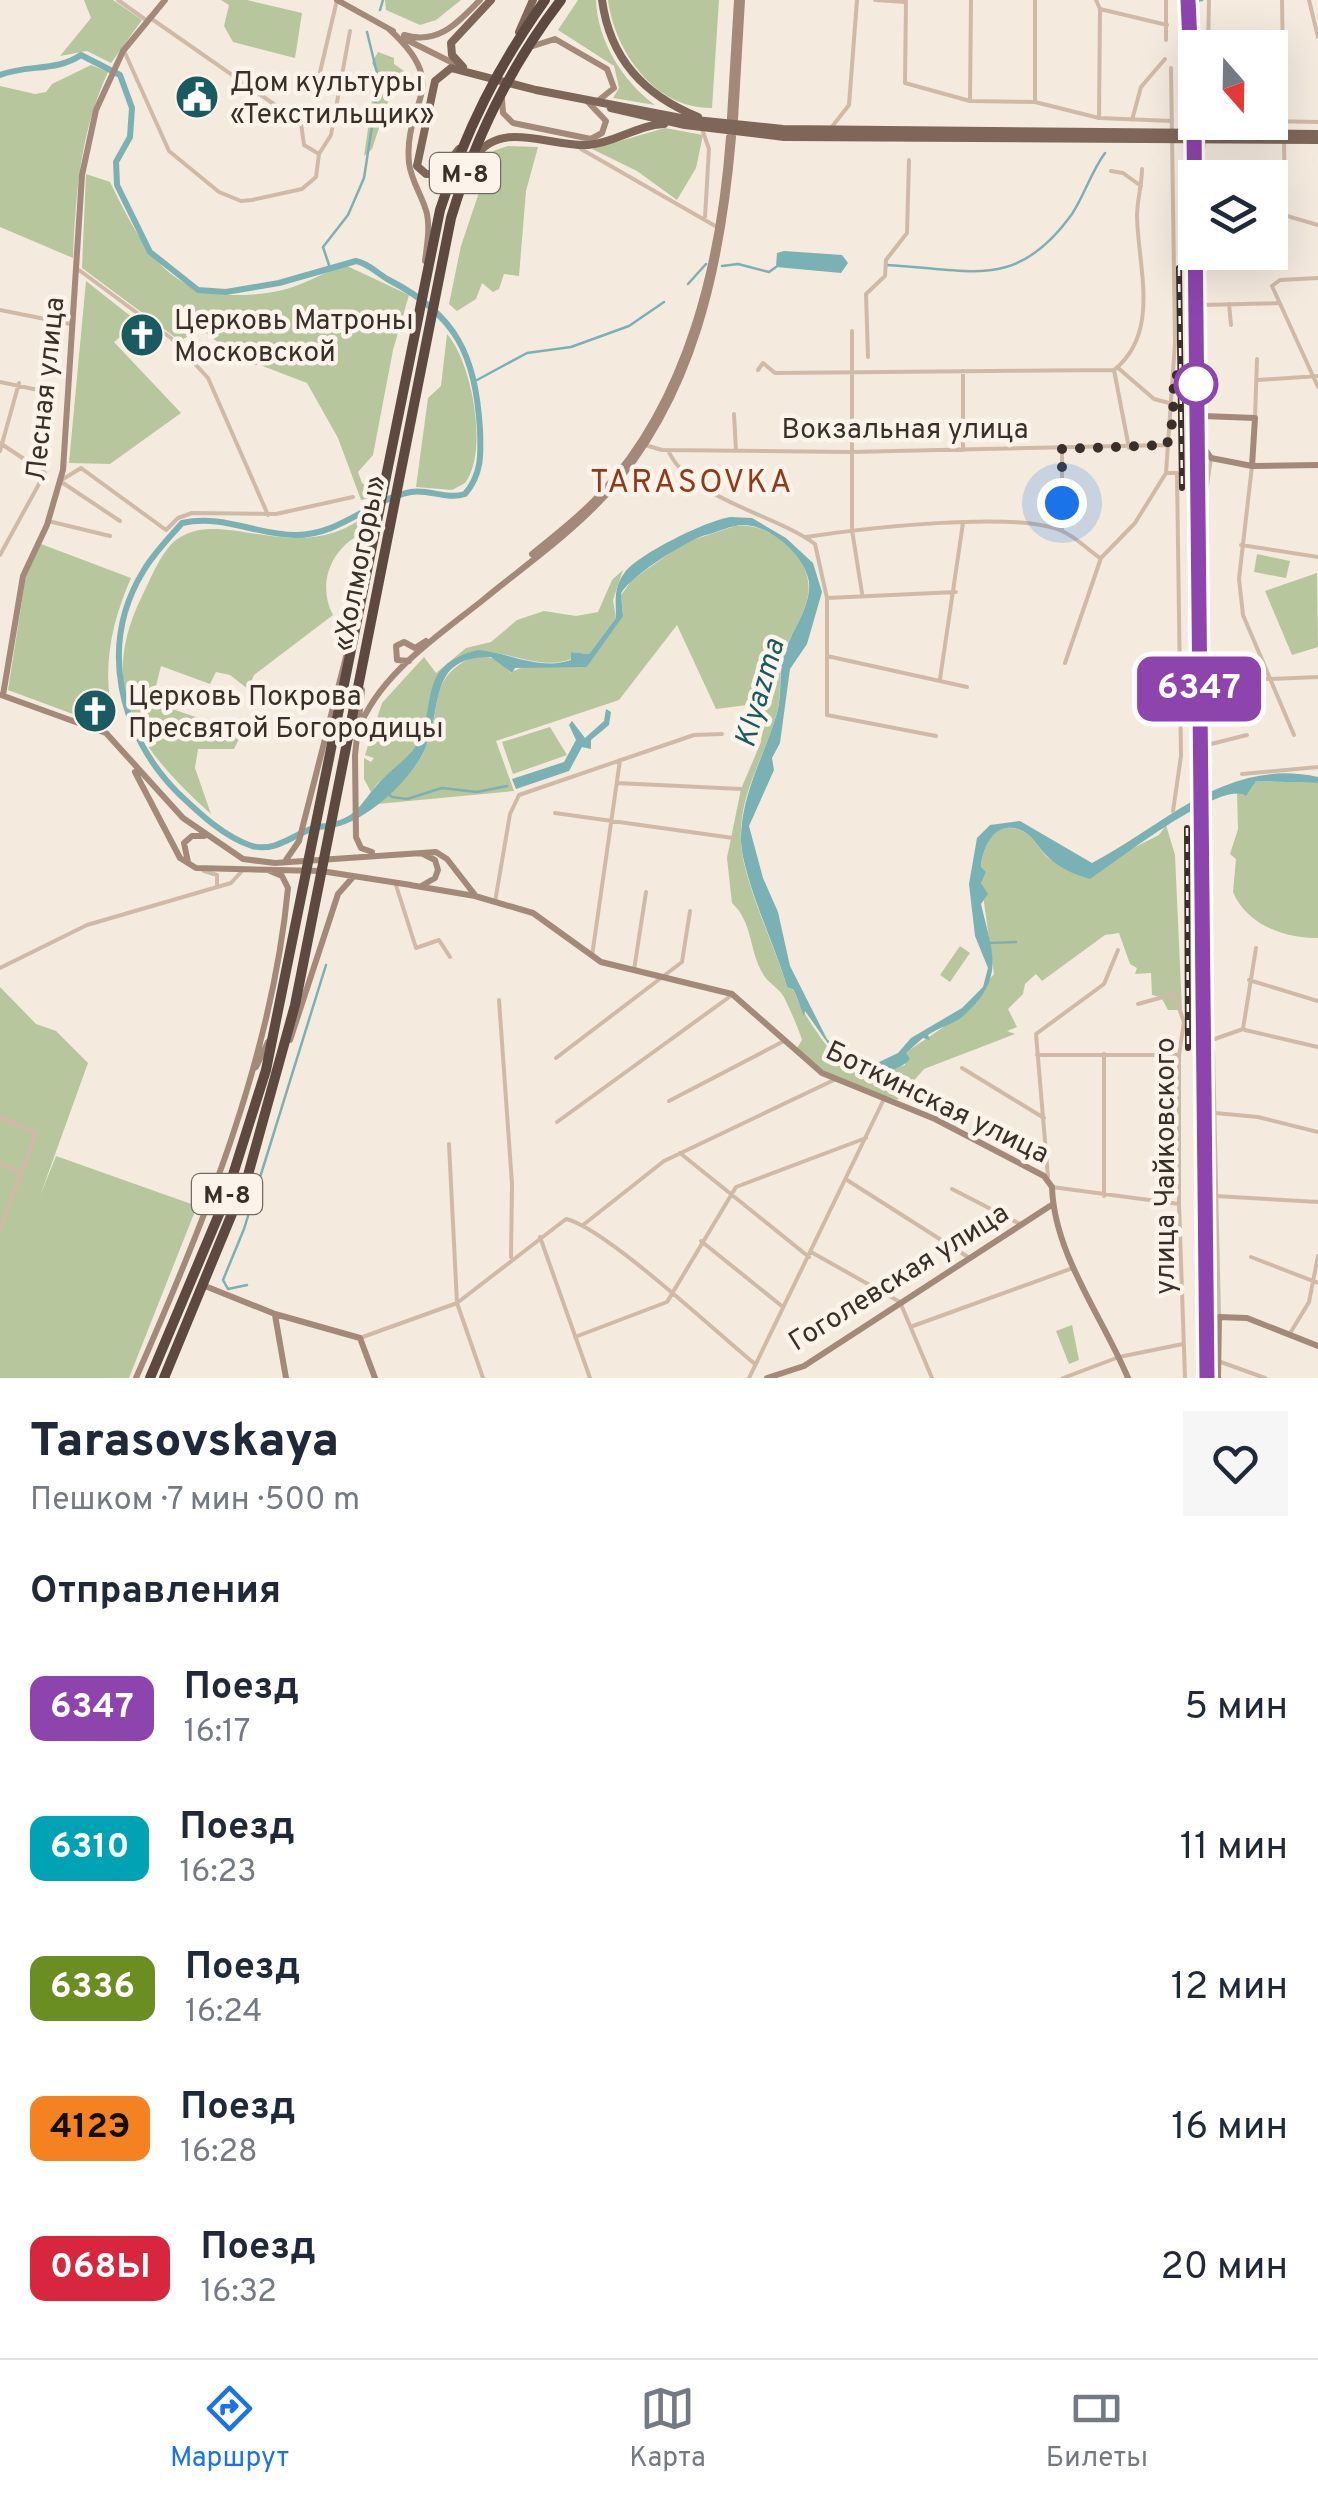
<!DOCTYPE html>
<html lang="ru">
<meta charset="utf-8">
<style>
:root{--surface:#fff;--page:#f6f6f7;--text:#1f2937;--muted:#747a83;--line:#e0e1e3;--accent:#1a73e8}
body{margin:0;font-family:Overpass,sans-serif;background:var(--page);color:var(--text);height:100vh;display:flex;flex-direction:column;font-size:38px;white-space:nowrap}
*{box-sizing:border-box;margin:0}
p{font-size:32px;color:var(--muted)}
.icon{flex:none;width:55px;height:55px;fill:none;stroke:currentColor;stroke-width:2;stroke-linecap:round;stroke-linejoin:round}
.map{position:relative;height:1378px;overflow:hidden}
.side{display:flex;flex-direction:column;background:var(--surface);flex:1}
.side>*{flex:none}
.badge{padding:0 20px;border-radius:15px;font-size:35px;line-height:65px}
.needle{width:65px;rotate:160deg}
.tools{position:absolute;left:1178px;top:30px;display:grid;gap:20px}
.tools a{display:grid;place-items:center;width:110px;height:110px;border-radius:0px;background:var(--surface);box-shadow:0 10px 40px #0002;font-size:50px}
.you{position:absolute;width:50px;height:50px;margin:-25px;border:8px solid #fff;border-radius:50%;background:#1a73e8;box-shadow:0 0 0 15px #1a73e833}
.map>.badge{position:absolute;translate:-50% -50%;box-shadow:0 0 0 5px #fff}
h2{padding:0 30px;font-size:38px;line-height:90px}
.round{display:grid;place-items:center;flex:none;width:105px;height:105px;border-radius:0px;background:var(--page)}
.headline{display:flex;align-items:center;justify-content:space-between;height:170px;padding:0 30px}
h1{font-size:48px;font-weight:800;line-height:75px}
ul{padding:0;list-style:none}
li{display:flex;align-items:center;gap:30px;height:140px;padding:0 30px}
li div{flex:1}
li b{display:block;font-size:38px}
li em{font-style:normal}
li .badge{min-width:110px;font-weight:700;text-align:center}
.tabs{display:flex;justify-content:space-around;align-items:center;height:140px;border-top:2px solid var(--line);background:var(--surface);font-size:28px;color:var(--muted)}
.tabs a{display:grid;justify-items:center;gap:5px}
.tabs .on{color:var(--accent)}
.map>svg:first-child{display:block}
.green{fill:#b7c69c}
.water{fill:#7ab1b5}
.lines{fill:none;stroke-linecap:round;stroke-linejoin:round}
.stream{stroke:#7ab1b5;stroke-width:2.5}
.river{stroke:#7ab1b5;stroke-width:6}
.street{stroke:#cfbaa8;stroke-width:4}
.secondary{stroke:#a38979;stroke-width:6}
.primary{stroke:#7e6659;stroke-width:8}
.highway{stroke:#5d493f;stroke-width:10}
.rail-casing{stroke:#3b2f29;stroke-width:6}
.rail{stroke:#fcf4eb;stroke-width:2.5;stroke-dasharray:8;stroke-linecap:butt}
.line-casing{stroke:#fff;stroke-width:22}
.line{stroke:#8e44ad;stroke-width:15}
.walk{stroke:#3b2f29;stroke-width:10;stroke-dasharray:0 18}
.stop-dot{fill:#fff;stroke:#8e44ad;stroke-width:5}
.labels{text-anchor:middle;stroke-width:9;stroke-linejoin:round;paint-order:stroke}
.shield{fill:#fcf4eb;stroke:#756a63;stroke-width:2.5}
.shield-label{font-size:25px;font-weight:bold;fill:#3b2f29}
.poi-label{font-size:28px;fill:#3b2f29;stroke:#fcf4eb;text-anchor:start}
.street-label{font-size:28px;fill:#3b2f29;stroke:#fcf4eb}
.water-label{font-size:30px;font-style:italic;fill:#1a5b61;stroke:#fcf4eb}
.quarter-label{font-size:32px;letter-spacing:2.5px;fill:#92391a;stroke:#fcf4eb}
</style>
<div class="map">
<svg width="1318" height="1378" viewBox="0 0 1318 1378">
<rect width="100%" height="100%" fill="#f5eade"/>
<path class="green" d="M84 0H113L142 20 111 63 87 51 60 56 91 18Z
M221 0H247L302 13 295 58 233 42 224 26 229 5Z
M385 0H461L436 20 420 25 386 10Z
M578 0H596C597 40 623 82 655 105L613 98 619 88 614 66 558 30Z
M608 0H719L712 108C656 109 615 53 608 0Z
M378 52 394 58V64L404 71 402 92 392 89 372 149 364 156 373 94 385 90 389 77 376 71 372 63Z
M91 65 108 72C80 133 76 192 73 258L0 227V86L35 94 46 92 52 84Z
M665 128 703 135 696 168 677 200 637 171 592 149Z
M508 146 538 147 526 191 519 276 504 274 499 289 493 292 482 283 476 299 457 311 449 304 461 246 493 151Z
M86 174 110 182C149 261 175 308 273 292 300 288 321 273 345 265L409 295 393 350 373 455 358 472 362 483 373 491 371 498 361 500 338 438 307 383 260 365H249L200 329 180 341 82 268Z
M86 281 138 322 114 342 181 413 110 464 69 463Z
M447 334C472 362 489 452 465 483L452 490 416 487 428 398 441 386Z
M369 513 366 532C332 545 316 583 333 615L254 675 248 689 230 675 216 672 210 684 161 666 152 702 242 733 234 749H198L195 768 211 814C140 750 95 692 142 596 151 579 162 548 179 538 225 507 299 570 369 513Z
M735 526C764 521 804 550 808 581 812 603 796 625 787 645 776 672 783 690 777 712 766 756 738 793 741 842 742 879 775 946 787 987L795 991C795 1003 829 1052 842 1063 852 1071 868 1068 880 1071V1080L884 1086 891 1085 890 1091 897 1076 892 1070 905 1065V1053L957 1018 994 974 981 881 986 872 981 868C983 843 997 816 1026 833 1035 839 1039 849 1047 857 1058 866 1077 872 1090 878L1115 857 1159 835 1166 825 1175 855 1182 1010H1168L1161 997 1152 995 1151 973 1135 974 1137 968 1130 964 1119 933 1105 935 1042 981 1036 974 1025 984 1023 994 1008 1009 1017 1027 1007 1031 1015 1034 924 1069 897 1100C863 1088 821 1078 797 1048L802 1040C798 1027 790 1010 784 997 779 988 768 983 763 974 749 951 753 922 732 903L727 858 741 789 761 742 763 703 716 709 677 625 619 700 496 741 514 791 377 804C396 787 417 770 427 745 443 706 426 678 475 656L495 658 511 673C525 661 567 667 587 667L623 615 621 595 632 580 684 543Z
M41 544 131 578C111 623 101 672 114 720H89L8 690 26 575Z
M1257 554 1290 561 1286 578 1254 572Z
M623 570 613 600 616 618 589 654 571 652V659C539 673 491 642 466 654 421 676 437 701 420 738 411 757 393 769 378 783 371 791 369 799 360 807L371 792 364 779V758L371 762 374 758 365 755 382 703 424 657 436 673 466 648 491 642 517 620 544 611 576 616 598 612 612 580Z
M1317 573 1318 647 1292 655 1265 591Z
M550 727 567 755 513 774 502 742Z
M1256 781 1318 783V938C1285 939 1246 924 1233 892L1236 859 1230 854 1238 829 1237 791 1244 795Z
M960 946 970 953 950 982 940 975Z
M0 987 36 1024 56 1031 88 1063 40 1196 56 1156 197 1206 129 1378H0Z
M1072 1325 1079 1360 1069 1364 1056 1331Z"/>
<path class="water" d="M784 251 842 255 848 263 841 273 776 267 777 253Z
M731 517 752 518 786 538 813 563 822 592 807 644 790 669 780 743 772 758 774 770 749 826 763 878 778 912 790 966 827 1039 849 1060 875 1064 898 1053 911 1038 962 1008 983 987 988 968 975 936 969 884 977 838 990 825 1020 821 1092 863C1166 824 1227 757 1318 777V783L1256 781 1246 796C1223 778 1114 863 1090 879 1076 875 1059 868 1048 857 1040 850 1035 839 1026 833 998 816 983 843 981 867L986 872 981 883 988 894 981 904C993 955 1006 978 962 1017 955 1023 938 1028 928 1035L930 1040 923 1038 906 1053 910 1059C893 1078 865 1071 843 1065L805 1011 804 1016 794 990 787 987C776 947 739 871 741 835 743 789 765 755 777 713 783 692 777 672 787 646 795 626 811 605 809 582 805 555 770 525 743 525 732 525 718 532 706 535 687 540 629 577 621 594L623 616 587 667 515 668 512 673 491 657C427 656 443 708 426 747 412 780 364 824 330 828L332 822C357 817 362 802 377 785 390 769 409 760 419 740 437 704 417 665 478 650 507 652 540 671 571 660V652L589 654 616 618C616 601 613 588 625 572 639 554 707 520 731 517Z
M606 709 611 712 609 725 591 740V749L582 747 569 771 516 789 512 779 564 762 576 740 569 725 572 721 585 738 604 721Z"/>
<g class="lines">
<path class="stream" d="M1190 2 1202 0
M380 10 383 0
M329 265 323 247 348 215 364 178 379 81 367 32
M886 265C971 269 1016 292 1072 214 1085 194 1091 172 1105 153
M722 266 738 264 769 272 776 267
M688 284 706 264
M477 380 527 353 571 347 629 326 664 302
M385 791 392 797 407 799 442 788 477 792 507 786
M989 943 1016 942
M247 1285 228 1289 223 1280 244 1229 326 965"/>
<path class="river" d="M0 75C28 64 56 72 81 55L120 75 132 108 130 137 116 162 117 185 150 252 198 290 226 292 279 283 356 261C370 264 376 273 389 280 457 315 475 355 480 429 481 454 482 474 465 494 447 500 429 489 411 492 369 500 341 535 296 535 256 535 223 514 182 523 169 538 154 553 144 570 98 644 119 734 178 793 199 813 224 837 252 846 282 854 301 824 330 826"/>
<path class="street" d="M118 0 146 20
M875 0 906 2
M906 0 905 83 970 101 1035 102 1099 118 1172 121
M1035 0V100
M1096 0 1100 9 1099 118
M1166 0V40
M1282 0 1284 130
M1309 0 1318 37
M1100 9 1167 25
M149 17 301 123 304 145 319 154
M1208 48 1209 0
M1270 49H1283
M125 53 169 151 219 192 241 201 252 200 302 189 316 177 319 154 331 135 350 31
M317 85 337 0
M970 100 971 0
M1132 120 1141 87 1165 59
M1270 121 1318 122
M831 128 849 105 857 0
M702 129 709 149 705 217
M1284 140 1285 215
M581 149 717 227
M1111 171 1123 173 1141 186
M1200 178 1204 142
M1270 211 1318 225
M1201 252 1203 416
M79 270 171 338 208 378 268 515
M1318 278 1280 280 1272 286 1318 387
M1229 304 1231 325
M1203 305 1279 303
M0 310 70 324
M852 331V530L862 593
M868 357 866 294 885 276 886 260 907 233 909 160
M1117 367 1154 399 1173 404
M758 370 763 363 775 373 1114 370
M963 371V450
M1258 380 1318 376
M0 382 43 391
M734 414 736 451
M1255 418 1257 359
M0 443 45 473 0 555
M645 445 662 450 850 452 1167 445
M1129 448 1114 370C1161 332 1138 268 1137 216 1137 200 1142 185 1142 169
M1062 449V529
M668 450C689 499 775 514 815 544L827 598V715L936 736
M0 451 19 383
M1211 458 1205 499 1207 745 1247 735
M1252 466 1239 579 1243 615 1294 735
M1166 473H1177L1181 756 1173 811
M48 521 110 536
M120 521 60 481 81 468 166 530 178 518 192 513 276 514 353 497
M806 537C858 529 1017 510 1062 531 1076 537 1088 550 1100 558
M1241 545 1318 557
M827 598 956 592
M827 656 967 687
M1065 663 1101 558 1135 523 1166 473 1175 343 1171 68
M940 679 963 523
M1267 679 1318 677
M1242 774 1318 767
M617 783 741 789
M555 813 733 838
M204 871 217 875V885
M395 882 416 948 439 940 450 957
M495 902 510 814 519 795 694 735 722 734
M592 956 620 760
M0 968 87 925 231 883 242 871
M634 970 646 892
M1249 980 1318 1001
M499 1000 512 1184 511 1257
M1138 1004 1174 994 1184 1022 1179 1055V1204L1185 1378
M1245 1030 1318 1047
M1104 1054V1196
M1037 1055H1179
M556 1058 682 962 690 911
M962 1068 1044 1118
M669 1101 784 1041
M1215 1113 1258 1117 1318 1132
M0 1117 36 1133 0 1230
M557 1122 732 995
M449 1144 457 1303 483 1378
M680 1153 809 1257
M0 1163 22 1173
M1048 1177 1036 1034 1104 984 1118 950
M847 1180 968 1257
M1052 1187 1179 1204
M952 1189 1020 1224
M1215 1196 1318 1202
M583 1225 664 1161 834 1080
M540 1237 590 1378
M701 1241 783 1307
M811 1252 900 1302 932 1378
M1251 1257 1318 1283
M1219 1317 1213 1051 1209 1041 1243 1029 1256 948
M913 1326 1073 1268
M1289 1335 1309 1302 1318 1256
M575 1337 667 1302 736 1187 866 1138
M360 1338 457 1303 566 1219C604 1227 718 1334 755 1364
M1218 1361 1265 1378
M749 1378 884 1099
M1063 1378 1119 1357 1183 1344"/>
<path class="secondary" d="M337 0 393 31
M389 29C454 88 403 100 409 163 411 181 423 197 427 214 430 229 427 245 425 261
M404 35C439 45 457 23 480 0
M403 38 459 66
M533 46 555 39 607 69 614 88 599 100
M502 99 503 113 513 123 591 139 602 133 606 121 588 102
M730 118 737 0
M735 119 742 0
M1252 466 1255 418 1203 416 1204 448 1211 458 1252 466 1318 465
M532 554C556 534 581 516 601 493 688 399 720 261 729 137
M409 661 397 660 396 646 404 642 415 648 426 641
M362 690 355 755 356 837 361 848 372 852
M1 695 106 733 183 818 243 859 275 863 436 852 447 859 475 895
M3 695 23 576 47 525 63 470 82 175 96 110 123 51 165 0
M358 731C378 675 438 636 483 600 523 567 569 535 605 496 695 398 722 265 733 137
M135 772 180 858 196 868 321 871 411 885
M423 854 435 860 438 870 435 878 423 885
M286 860 299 841 348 649
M188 862 184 843 192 836H204
M410 885 475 896 533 913 601 962 732 994 822 1073 935 1119 1044 1176 1052 1187C1054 1254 1102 1316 1128 1378
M290 1040 338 894 353 877
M256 1067 268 1042
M205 1286 275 1314 360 1338 375 1378
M275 1315 286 1378
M136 1378C204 1223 272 1058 288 888L282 876 268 870
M767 1378 804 1366 1050 1206
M1218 1378 1219 1317 1247 1318 1318 1346"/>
<path class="primary" d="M602 0C610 59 644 95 698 117
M519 32 533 0
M463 67 452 55 451 43 491 0
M611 108 685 125 784 137 1318 140
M459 149 439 174H426L417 166 435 81 451 68 536 90 686 119 783 129 1318 134
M475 157C502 119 549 147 588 145 615 143 637 125 664 124"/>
<path class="highway" d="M150 1378 225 1200 266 1070 440 210C465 132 498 66 545 0
M164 1378 248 1175 295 1005 451 218C475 138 510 66 561 0"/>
<defs>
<path id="rail" d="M1188 0 1194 129 1207 1378
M1179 268 1182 488
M1187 828 1188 1048"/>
</defs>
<use href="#rail" class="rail-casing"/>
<use href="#rail" class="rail"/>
</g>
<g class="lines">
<defs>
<path id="line" d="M1188 0 1194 129 1207 1378"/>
</defs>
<use href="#line" class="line-casing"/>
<use href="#line" class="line"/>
<path class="walk" d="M1062 503V449L1167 445 1173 419 1174 374 1196 384"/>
</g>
<defs>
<symbol id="civic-disc" viewBox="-11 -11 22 22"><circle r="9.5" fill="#1a5b61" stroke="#fcf4eb"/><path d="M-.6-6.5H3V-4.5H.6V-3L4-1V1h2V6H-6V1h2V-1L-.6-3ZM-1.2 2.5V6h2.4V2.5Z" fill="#fff"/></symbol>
<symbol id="church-disc" viewBox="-11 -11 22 22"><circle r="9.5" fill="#1a5b61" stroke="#fcf4eb"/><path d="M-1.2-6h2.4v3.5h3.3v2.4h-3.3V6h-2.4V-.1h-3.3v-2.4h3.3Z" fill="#fff"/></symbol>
</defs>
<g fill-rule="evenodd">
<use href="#civic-disc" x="172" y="72" width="50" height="50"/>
<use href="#church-disc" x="117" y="310" width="50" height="50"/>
<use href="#church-disc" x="70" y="686" width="50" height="50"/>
</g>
<circle class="stop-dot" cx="1196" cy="384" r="20"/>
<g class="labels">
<g class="shield">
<rect x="430" y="153" width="70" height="40" rx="8"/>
<rect x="192" y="1174" width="70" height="40" rx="8"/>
</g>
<g class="shield-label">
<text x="465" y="182">М-8</text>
<text x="227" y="1203">М-8</text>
</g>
<g class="poi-label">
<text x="230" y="91">Дом культуры<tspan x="230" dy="32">«Текстильщик»</tspan></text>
<text x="174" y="329">Церковь Матроны<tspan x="174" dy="32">Московской</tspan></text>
<text x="128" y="705">Церковь Покрова<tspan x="128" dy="32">Пресвятой Богородицы</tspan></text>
</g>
<g class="street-label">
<text transform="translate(44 389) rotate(-84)" y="10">Лесная улица</text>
<text x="905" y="438">Вокзальная улица</text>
<text transform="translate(358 563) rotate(-79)" y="10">«Холмогоры»</text>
<text transform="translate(938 1101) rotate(26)" y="10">Боткинская улица</text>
<text transform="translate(1164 1166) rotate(-90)" y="10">улица Чайковского</text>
<text transform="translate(898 1276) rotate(-32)" y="10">Гоголевская улица</text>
</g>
<g class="water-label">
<text transform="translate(759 693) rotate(-74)" y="10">Klyazma</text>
</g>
<g class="quarter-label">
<text x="692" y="492">TARASOVKA</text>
</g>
</g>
</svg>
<div class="tools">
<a><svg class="needle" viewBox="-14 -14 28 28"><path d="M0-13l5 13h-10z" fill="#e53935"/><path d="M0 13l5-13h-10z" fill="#747a83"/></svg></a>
<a><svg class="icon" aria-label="layers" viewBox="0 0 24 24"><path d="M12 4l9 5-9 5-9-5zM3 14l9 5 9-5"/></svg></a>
</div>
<div class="you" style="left:1062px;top:503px"></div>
<b class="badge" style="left:1199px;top:689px;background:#8e44ad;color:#fff">6347</b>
</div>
<section class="side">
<div class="headline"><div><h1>Tarasovskaya</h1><p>Пешком · 7 мин · 500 m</p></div><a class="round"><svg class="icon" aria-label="heart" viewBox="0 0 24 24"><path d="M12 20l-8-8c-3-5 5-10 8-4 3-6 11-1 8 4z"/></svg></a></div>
<h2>Отправления</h2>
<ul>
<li><span class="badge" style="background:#8e44ad;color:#fff">6347</span><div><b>Поезд</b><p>16:17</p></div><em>5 мин</em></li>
<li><span class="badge" style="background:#00a3b4;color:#fff">6310</span><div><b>Поезд</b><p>16:23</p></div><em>11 мин</em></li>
<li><span class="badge" style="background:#6b8e23;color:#fff">6336</span><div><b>Поезд</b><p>16:24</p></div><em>12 мин</em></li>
<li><span class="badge" style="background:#f58220;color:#111">412Э</span><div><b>Поезд</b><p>16:28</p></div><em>16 мин</em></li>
<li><span class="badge" style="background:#d7263d;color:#fff">068Ы</span><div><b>Поезд</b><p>16:32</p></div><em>20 мин</em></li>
</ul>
</section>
<nav class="tabs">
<a class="on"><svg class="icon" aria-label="directions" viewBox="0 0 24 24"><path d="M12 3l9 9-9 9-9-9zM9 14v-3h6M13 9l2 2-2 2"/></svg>Маршрут</a>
<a><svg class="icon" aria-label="map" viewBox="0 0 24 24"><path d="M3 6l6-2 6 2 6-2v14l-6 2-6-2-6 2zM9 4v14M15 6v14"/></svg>Карта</a>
<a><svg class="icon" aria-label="tickets" viewBox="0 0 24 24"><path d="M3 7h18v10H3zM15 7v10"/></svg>Билеты</a>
</nav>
